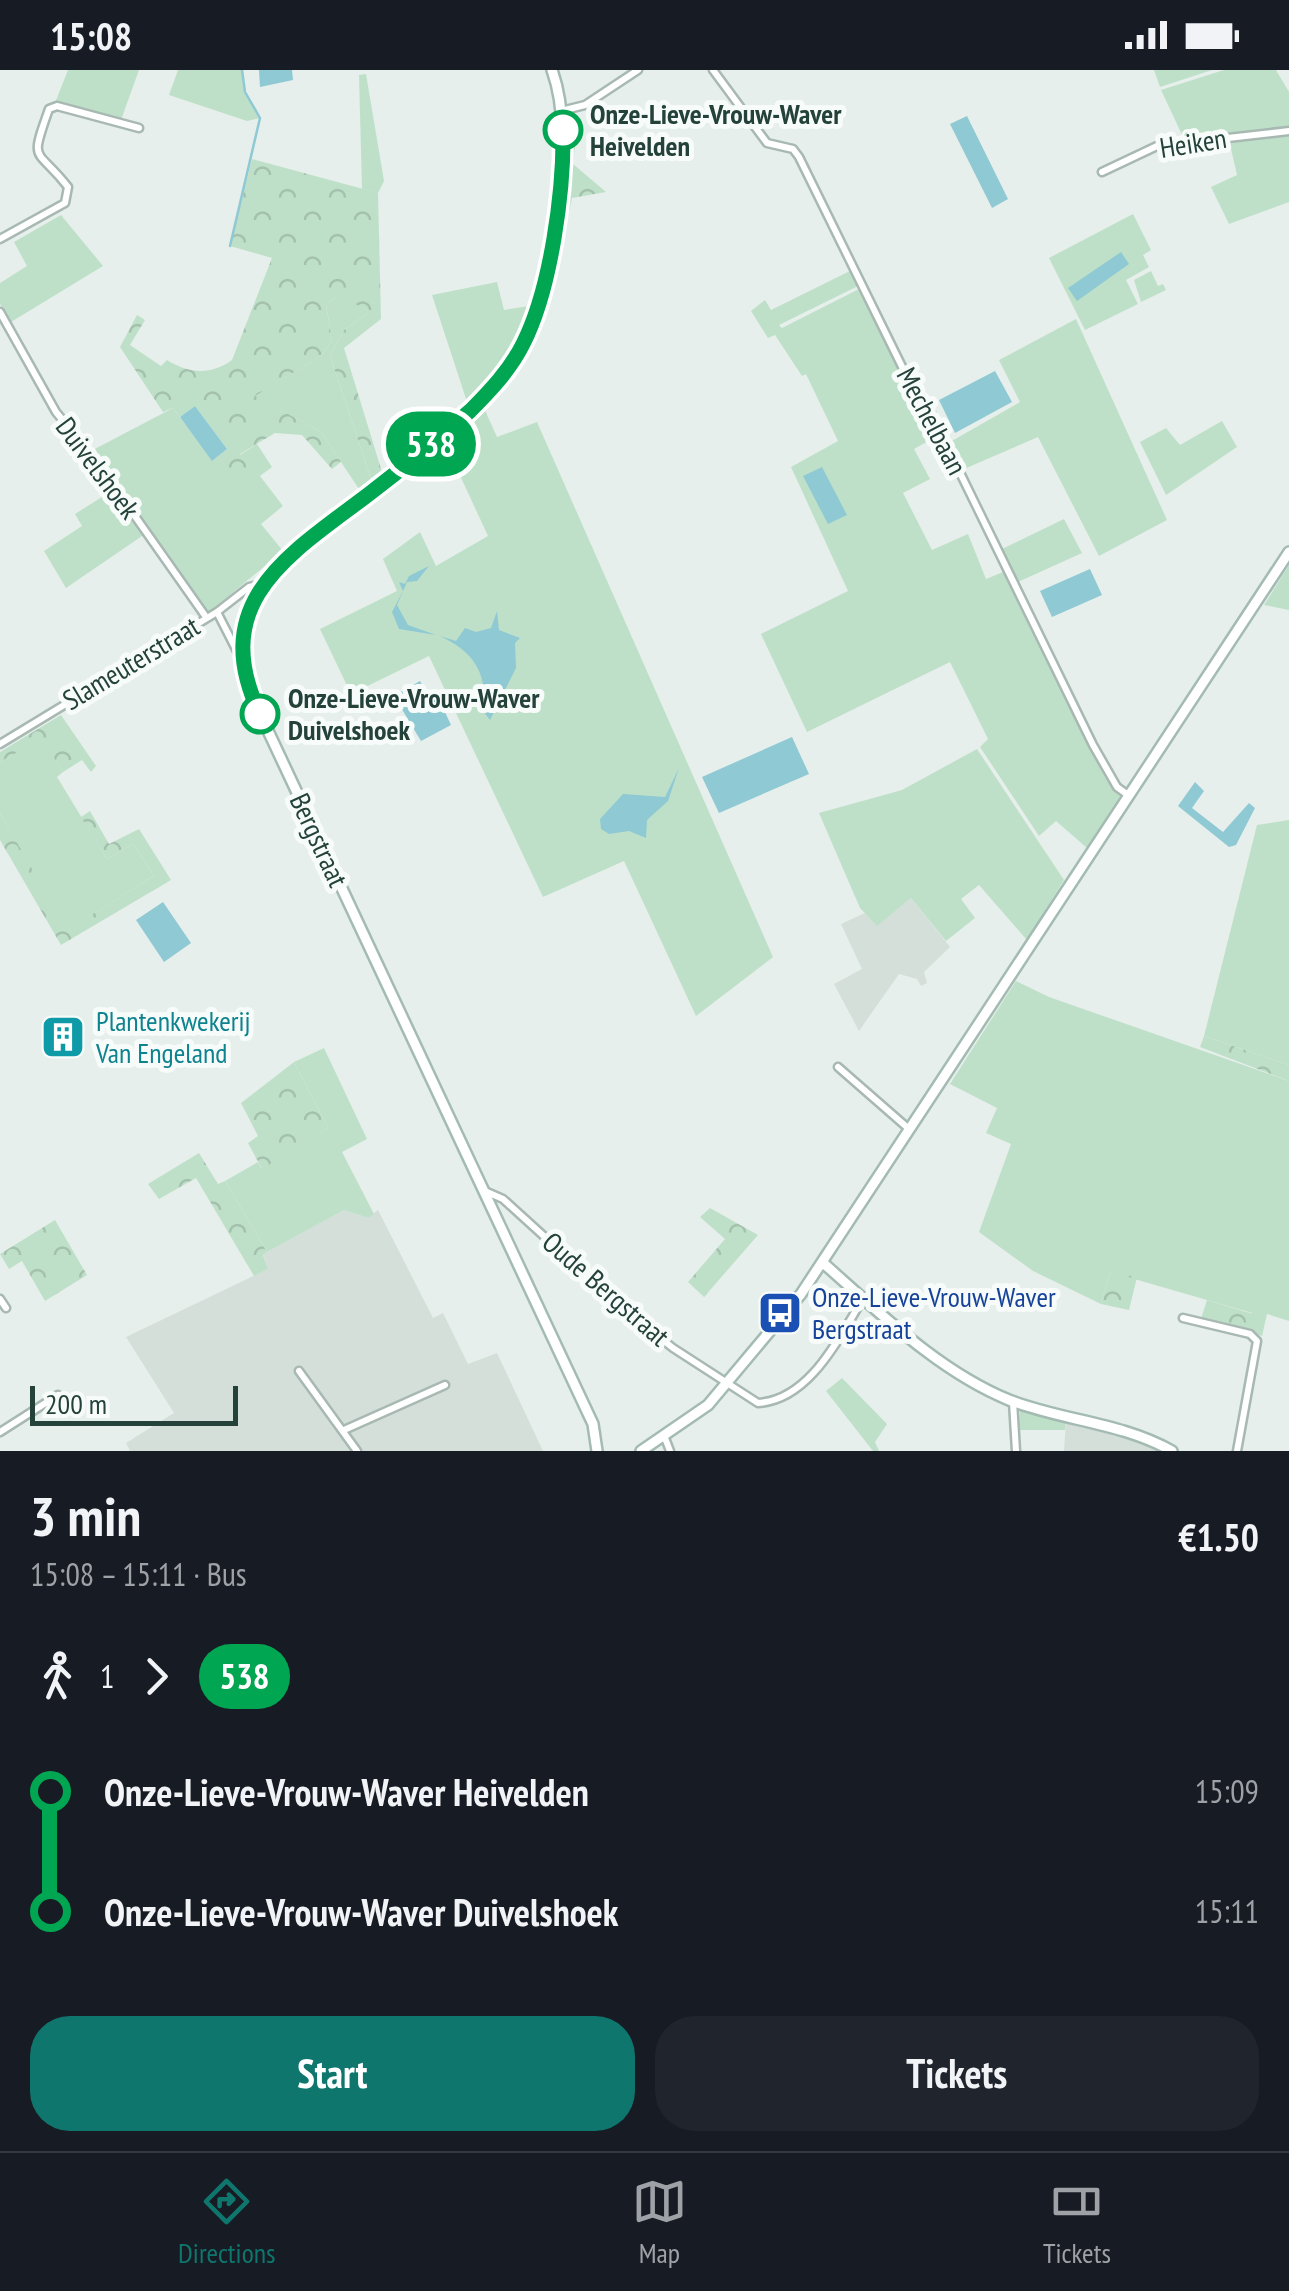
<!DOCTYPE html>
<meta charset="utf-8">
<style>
:root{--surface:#171b24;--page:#20242c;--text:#f1f3f6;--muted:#9ea1a6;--line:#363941;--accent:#0f766e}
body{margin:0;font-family:"PT Sans Narrow",sans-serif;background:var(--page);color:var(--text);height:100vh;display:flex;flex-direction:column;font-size:38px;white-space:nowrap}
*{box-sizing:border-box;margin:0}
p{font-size:32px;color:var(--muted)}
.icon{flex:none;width:55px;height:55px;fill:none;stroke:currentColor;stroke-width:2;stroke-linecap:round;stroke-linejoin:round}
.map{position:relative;height:1381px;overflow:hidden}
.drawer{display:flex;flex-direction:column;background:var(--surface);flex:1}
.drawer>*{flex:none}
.badge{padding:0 20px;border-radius:32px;font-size:35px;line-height:65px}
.scale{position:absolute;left:30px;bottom:25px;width:208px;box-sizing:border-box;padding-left:10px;border:5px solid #24423a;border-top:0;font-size:28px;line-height:35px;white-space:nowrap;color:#24423a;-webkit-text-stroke:8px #f7fbf9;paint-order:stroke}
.map>.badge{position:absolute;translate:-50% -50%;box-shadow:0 0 0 5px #fff}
.legs{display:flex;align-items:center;gap:15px;height:110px;padding:0 30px;font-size:32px}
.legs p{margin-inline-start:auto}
.headline{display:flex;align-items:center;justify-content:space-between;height:170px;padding:0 30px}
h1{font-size:55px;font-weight:700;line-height:75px}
.primary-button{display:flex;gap:20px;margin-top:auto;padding:20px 30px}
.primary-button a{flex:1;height:115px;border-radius:40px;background:var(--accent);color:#fff;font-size:40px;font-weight:700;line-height:115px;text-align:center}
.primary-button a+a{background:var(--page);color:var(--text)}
ul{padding:0 30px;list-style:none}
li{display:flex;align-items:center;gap:35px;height:120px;font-size:38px}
li i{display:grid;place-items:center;width:15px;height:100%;margin:0 12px;background:currentColor}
li i::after{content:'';width:25px;height:25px;margin:-12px;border:8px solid;border-radius:50%;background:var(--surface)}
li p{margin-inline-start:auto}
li:first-child i{background:linear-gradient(#0000 50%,currentColor 0)}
li:last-child i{background:linear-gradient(currentColor 50%,#0000 0)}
.status{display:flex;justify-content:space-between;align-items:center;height:70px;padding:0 50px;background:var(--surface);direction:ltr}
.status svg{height:28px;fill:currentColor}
.tabs{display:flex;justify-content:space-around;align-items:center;height:140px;border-top:2px solid var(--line);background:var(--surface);font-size:28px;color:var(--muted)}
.tabs a{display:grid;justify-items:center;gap:5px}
.tabs .active{color:var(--accent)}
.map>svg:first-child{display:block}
.built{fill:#d4dfda}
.grass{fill:#bfe0c8}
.forest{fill:url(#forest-crowns)}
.water{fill:#8ec9d4}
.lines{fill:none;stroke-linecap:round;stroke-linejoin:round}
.stream{stroke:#8ec9d4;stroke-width:2.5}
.street-casing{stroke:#a8b8b2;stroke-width:11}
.secondary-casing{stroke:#a4bbb3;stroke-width:14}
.street{stroke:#fff;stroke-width:6}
.secondary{stroke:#fff;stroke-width:9}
.line-1-casing{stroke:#fff;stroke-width:22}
.line-1{stroke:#00a651;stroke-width:15}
.stop-1-dot{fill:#fff;stroke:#00a651;stroke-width:5}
.labels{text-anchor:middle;stroke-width:10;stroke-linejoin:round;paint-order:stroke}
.stop-label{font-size:28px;font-weight:bold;fill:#24423a;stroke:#f7fbf9;text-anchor:start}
.street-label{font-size:28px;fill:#24423a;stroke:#f7fbf9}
.culture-label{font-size:28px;fill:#0d838f;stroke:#f7fbf9;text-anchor:start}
.transit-label{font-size:28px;fill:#164399;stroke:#f7fbf9;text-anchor:start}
</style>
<div class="status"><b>15:08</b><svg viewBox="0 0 49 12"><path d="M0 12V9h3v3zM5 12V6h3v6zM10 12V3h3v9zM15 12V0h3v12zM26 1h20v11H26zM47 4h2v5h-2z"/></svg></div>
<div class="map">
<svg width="1289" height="1381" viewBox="0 0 1289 1381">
<defs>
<pattern id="forest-crowns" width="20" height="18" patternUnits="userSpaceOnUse" patternTransform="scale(2.5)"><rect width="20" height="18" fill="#bfe0c8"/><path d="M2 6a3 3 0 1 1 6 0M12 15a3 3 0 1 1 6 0" fill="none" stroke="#a4c1ad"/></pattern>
</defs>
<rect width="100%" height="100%" fill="#e6efeb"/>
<path class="built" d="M911 828 950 877 924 902 927 913 921 916 917 909 899 904 859 961 834 914 862 899 841 854 867 842 877 855Z
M344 1140 368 1148 378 1140 433 1248 443 1243 468 1294 497 1283 543 1381H130L126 1373 174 1343 126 1267 268 1199 263 1184Z
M1066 1350 1147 1374 1158 1381H1064Z"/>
<path class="grass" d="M68 0H139L121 50 55 33Z
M178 0H242L245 22 260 48 247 51 169 25Z
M1154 0H1212L1160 17Z
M1224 0H1276L1289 22V57L1184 69 1161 20Z
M366 4 384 111 378 123 362 119 359 5Z
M1289 64V132L1229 154 1211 117 1237 105 1229 70Z
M1133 144 1151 180 1143 185 1149 197 1126 210 1138 234 1085 260 1049 188Z
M61 145 103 196 11 252 0 234V213L27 196 14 172Z
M850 201 858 216 779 255 782 258 859 219 907 315 939 365 914 379 930 409 903 423 932 480 968 464 986 509 1003 502 1105 707 1120 726 1087 778 1056 751 1039 766 980 677 988 669 950 592 807 662 761 564 848 521 791 397 838 371 806 304 802 306 775 265 768 268 751 241 765 230 771 240Z
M1151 201 1158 216 1163 214 1166 220 1141 232 1134 210Z
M497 212 504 240 529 236 504 292 468 335 432 225Z
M341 224 369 242 343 261 330 286 374 418 363 425 321 362 254 326 322 285 332 271 326 234Z
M1076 249 1167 450 1099 486 1038 367 964 399 950 372 1020 332 999 290Z
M173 338 236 421 240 385 257 374 272 397 260 406 283 436 261 454 283 481 209 542 91 381Z
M484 338 497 367 537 352 773 887 696 946 624 791 543 827 429 586 351 624 320 559 397 521 383 489 420 462 436 496 488 466 445 373Z
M1222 351 1237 377 1166 425 1140 372 1166 358 1180 375Z
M113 420 145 464 66 518 44 481 82 456 75 444Z
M1064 449 1082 483 1018 512 1002 479Z
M1289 495V540L1264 535Z
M42 667 63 702 57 707 107 789 133 774 154 806 66 861 0 743V692Z
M977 679 1064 810 1027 870 979 815 961 829 975 848 946 871 911 828 877 856 860 838 819 743 902 720Z
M1289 750V995L1204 966 1257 755Z
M1016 911 1049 927 1289 1011V1251L1267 1244 1262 1266 1247 1260 1252 1243 1110 1202 1101 1234 1033 1201 979 1162 1011 1074 986 1063 997 1038 950 1014Z
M324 978 367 1069 342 1082 374 1144 368 1148 344 1140 267 1182 225 1111 258 1092 261 1098 328 1058 294 992Z
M842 1308 887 1354 875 1372 879 1381H873L826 1321Z
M1020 1338 1066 1350 1065 1360H1019Z"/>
<path class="forest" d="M567 54 577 57 573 94 606 122 572 128 565 159 558 158Z
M252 89 378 123 381 249 344 278 382 402 452 344 458 350 374 418 330 286 343 261 369 242 340 225 326 234 332 271 322 285 255 326 321 362 341 392 332 399 302 365 275 363 240 384 255 406 236 422 212 391 227 379 195 336 180 347 173 338 163 342 120 277 137 245 145 250 130 275 161 296 167 290C188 303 210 306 232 290L272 188 230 176Z
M61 645 96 696 91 702 82 690 63 702 42 668 0 692V682Z
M90 741 109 774 139 759 171 810 61 875 0 770V743L67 860 154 806 133 774 107 789 81 747Z
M1204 966 1289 995V1011L1200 977Z
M294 992 328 1058 262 1099 248 1073 258 1066 241 1033Z
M199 1083 218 1114 225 1111 267 1182 263 1185 268 1199 254 1206 196 1108 159 1129 148 1114Z
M710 1138 758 1165 704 1227 688 1212 725 1169 700 1147Z
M55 1150 87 1205 45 1231 22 1191 9 1199 0 1184Z
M1110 1202 1137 1207 1129 1240 1101 1234Z
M1207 1230 1253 1244 1245 1266 1199 1255Z"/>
<path class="water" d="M259 0H292L293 10 260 17Z
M967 46 1008 129 992 138 950 54Z
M1121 182 1129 194 1077 231 1068 218Z
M995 301 1012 332 955 363 939 330Z
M195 336 227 379 212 391 180 347Z
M822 397 847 445 828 454 803 406Z
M429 496 417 511 407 512 397 535 408 555 436 565 399 559 392 542 403 521 399 512 405 514 409 506Z
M1090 499 1102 525 1052 547 1040 521Z
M497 541 499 560 520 568 515 573 516 598 490 650 483 641C488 603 474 582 440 566L456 571 465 558 476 562 491 558Z
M420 611 427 624 438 627 451 655 421 671 394 626Z
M792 667 809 704 719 743 702 707Z
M679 698 668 731 647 750 646 768 629 761 609 764 601 759 600 749 623 724 665 727Z
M1195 712 1204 721 1192 738 1223 762 1249 733 1255 738 1236 775 1229 777 1178 736Z
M163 832 191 873 164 892 136 850Z"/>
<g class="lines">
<path class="stream" d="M230 176 260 48 245 22 242 0"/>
<defs>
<path id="street" d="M713 0 767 73 793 79 799 87 912 317 926 333 1093 675 1117 717 1128 725
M561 41 585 35 638 0
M1102 102 1157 76 1289 61
M0 169 65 133 68 117C36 76 29 95 49 39L57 36 139 58
M0 242 56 342 99 395 206 547
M217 542 243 593
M0 674 217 542 249 517 262 514
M838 997 909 1059
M487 1122 503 1129 624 1239 673 1278 758 1333C810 1330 839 1267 863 1229
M0 1229 6 1238
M1183 1248 1250 1264 1257 1271 1237 1381
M299 1301 357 1381
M1013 1332 1016 1381
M344 1360 445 1315
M0 1362 58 1325
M665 1368 670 1381"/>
<path id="secondary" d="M552 0C568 45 561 89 556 135 549 192 541 254 506 301 471 349 417 386 370 423 300 477 208 527 255 633L593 1354 597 1381
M822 1192C879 1242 938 1301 1009 1330 1063 1351 1120 1352 1172 1381
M641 1381 708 1335 801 1224 1289 482"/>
</defs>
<use href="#street" class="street-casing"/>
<use href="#secondary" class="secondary-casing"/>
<use href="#street" class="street"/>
<use href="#secondary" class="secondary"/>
</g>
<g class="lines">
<defs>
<path id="line-1" d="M260 644C206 531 290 484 369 424 403 398 437 370 470 341 490 321 510 300 523 274 551 219 564 121 563 60"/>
</defs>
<use href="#line-1" class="line-1-casing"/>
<use href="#line-1" class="line-1"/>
</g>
<defs>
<symbol id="building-square" viewBox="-11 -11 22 22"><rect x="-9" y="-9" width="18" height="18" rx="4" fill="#0f9aa8" stroke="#f7fbf9"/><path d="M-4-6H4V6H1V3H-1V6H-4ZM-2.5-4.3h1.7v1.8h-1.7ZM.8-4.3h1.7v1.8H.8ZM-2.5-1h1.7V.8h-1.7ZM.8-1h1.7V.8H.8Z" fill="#fff"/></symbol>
<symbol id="bus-square" viewBox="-11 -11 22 22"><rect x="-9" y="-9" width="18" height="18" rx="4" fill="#1a4fb4" stroke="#f7fbf9"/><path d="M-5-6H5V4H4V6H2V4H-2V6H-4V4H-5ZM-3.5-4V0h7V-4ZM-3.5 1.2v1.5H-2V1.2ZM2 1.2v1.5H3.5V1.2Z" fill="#fff"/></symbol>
</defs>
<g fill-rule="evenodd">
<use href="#building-square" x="38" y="942" width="50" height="50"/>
<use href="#bus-square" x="755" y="1218" width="50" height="50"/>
</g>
<g class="stop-1-dot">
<circle cx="563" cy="60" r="18"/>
<circle cx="260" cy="644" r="18"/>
</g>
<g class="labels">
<g class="stop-label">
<text x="590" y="54">Onze-Lieve-Vrouw-Waver<tspan x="590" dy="32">Heivelden</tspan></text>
<text x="288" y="638">Onze-Lieve-Vrouw-Waver<tspan x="288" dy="32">Duivelshoek</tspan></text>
</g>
<g class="street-label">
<text transform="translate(1193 73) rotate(-9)" y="10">Heiken</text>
<text transform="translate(932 351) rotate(62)" y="10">Mechelbaan</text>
<text transform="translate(98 398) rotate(53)" y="10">Duivelshoek</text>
<text transform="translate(131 593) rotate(-31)" y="10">Slameuterstraat</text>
<text transform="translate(319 770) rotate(65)" y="10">Bergstraat</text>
<text transform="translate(606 1219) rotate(41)" y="10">Oude Bergstraat</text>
</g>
<g class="culture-label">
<text x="96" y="961">Plantenkwekerij<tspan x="96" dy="32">Van Engeland</tspan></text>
</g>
<g class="transit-label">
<text x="812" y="1237">Onze-Lieve-Vrouw-Waver<tspan x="812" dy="32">Bergstraat</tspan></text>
</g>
</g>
</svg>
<div class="scale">200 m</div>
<b class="badge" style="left:431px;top:374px;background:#00a651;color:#fff">538</b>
</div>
<section class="drawer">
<div class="headline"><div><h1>3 min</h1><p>15:08 – 15:11 · Bus</p></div><b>€1.50</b></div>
<div class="legs"><svg class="icon" aria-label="walk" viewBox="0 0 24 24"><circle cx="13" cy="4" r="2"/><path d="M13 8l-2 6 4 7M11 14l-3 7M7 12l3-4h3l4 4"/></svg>1<svg class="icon" aria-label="forward" viewBox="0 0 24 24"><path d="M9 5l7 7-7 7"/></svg><b class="badge" style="background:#00a651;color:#fff">538</b></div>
<ul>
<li><i style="color:#00a651"></i><b>Onze-Lieve-Vrouw-Waver Heivelden</b><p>15:09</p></li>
<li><i style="color:#00a651"></i><b>Onze-Lieve-Vrouw-Waver Duivelshoek</b><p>15:11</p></li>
</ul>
<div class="primary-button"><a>Start</a><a>Tickets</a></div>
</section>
<nav class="tabs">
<a class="active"><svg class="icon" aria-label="directions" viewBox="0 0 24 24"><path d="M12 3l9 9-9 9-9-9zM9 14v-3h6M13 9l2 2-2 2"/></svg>Directions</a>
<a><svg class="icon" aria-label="map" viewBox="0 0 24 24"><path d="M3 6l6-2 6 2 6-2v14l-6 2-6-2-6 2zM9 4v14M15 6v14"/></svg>Map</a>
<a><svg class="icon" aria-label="tickets" viewBox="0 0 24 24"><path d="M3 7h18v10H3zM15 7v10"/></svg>Tickets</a>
</nav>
